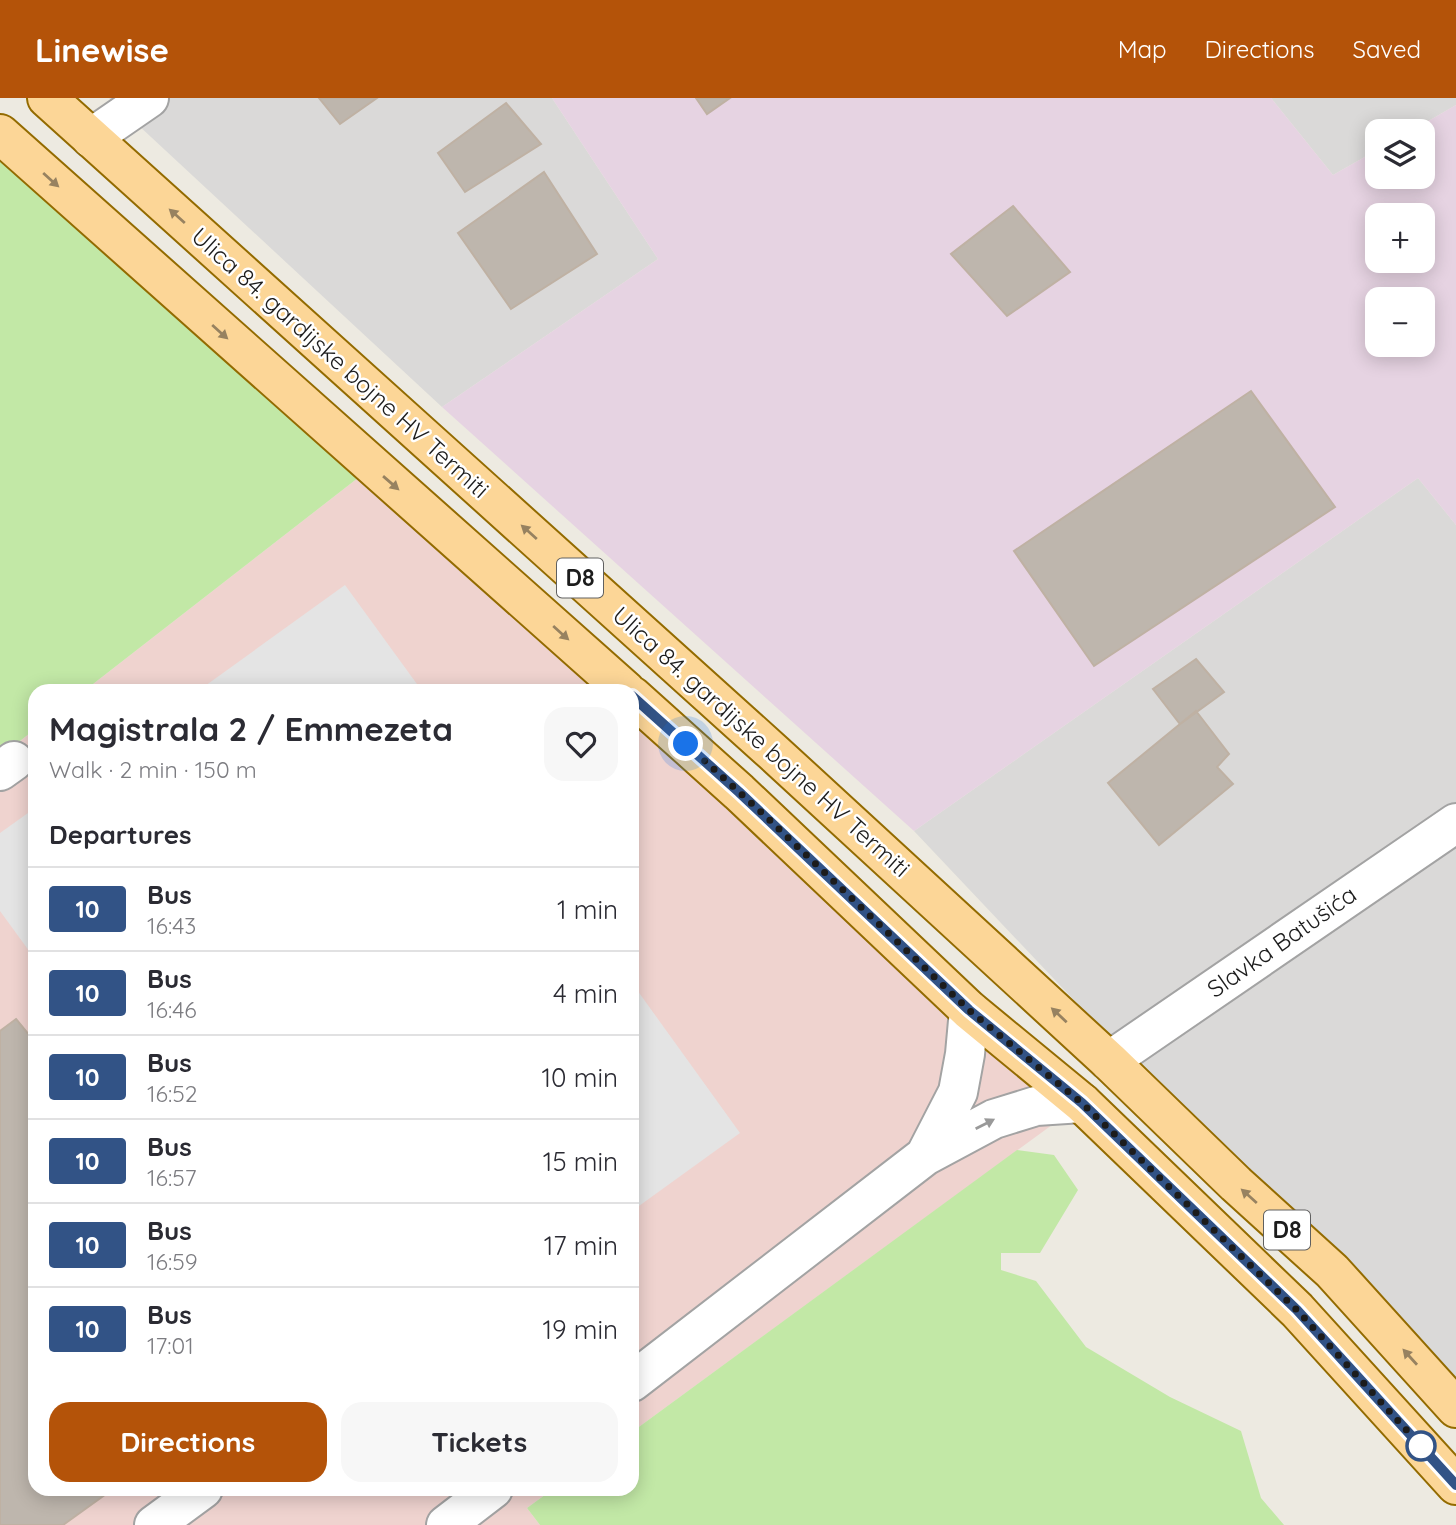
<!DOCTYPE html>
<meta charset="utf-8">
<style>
:root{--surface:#fff;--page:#f7f7f7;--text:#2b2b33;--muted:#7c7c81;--line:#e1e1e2;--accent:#b45309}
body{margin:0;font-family:Quicksand,sans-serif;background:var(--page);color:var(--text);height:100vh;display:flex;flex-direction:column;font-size:26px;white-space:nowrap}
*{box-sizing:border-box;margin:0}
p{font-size:23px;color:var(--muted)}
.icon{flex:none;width:38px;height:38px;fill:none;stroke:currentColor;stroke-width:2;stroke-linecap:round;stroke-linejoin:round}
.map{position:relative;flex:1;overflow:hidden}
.details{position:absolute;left:28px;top:586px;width:611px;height:812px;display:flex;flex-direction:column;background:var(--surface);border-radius:21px;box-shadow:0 4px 18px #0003}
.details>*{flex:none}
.badge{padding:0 14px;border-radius:5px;font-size:24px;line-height:46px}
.fabs{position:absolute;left:1365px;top:21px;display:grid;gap:14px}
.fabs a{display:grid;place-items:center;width:70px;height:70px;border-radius:14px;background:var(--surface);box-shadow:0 4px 18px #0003;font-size:35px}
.you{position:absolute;width:35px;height:35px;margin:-18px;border:5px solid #fff;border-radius:50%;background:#1a73e8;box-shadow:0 0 0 10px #1a73e833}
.map>.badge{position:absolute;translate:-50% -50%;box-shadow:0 0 0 4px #fff}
h2{padding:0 21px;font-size:26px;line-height:63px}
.round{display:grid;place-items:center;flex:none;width:74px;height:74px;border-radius:21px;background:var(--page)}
.overview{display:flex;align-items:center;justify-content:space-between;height:119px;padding:0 21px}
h1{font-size:33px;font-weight:700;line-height:52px}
.button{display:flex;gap:14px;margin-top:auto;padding:14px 21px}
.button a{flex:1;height:80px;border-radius:21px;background:var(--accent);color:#fff;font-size:28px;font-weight:700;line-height:80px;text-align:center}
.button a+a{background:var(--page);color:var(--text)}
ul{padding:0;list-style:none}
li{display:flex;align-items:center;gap:21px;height:84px;padding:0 21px;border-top:2px solid var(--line)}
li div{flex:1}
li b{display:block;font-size:26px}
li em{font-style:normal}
li .badge{min-width:77px;font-weight:700;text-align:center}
header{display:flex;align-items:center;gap:42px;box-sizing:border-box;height:98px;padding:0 35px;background:var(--accent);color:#fff}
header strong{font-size:33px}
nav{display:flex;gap:38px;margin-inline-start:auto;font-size:24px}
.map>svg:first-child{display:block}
.residential{fill:#dad9d8}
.commercial{fill:#efd3cf}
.industrial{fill:#e6d3e2;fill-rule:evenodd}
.grass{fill:#c2e8a6}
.parking{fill:#e4e4e4}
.building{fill:#beb6ad;stroke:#bfb1a3;stroke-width:2}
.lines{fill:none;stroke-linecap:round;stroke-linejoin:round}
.minor-casing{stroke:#a3a3a3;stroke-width:42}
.major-casing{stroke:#936b00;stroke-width:42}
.minor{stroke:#fff;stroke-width:38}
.major{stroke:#fcd697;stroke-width:38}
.oneway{fill:#978260}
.oneway2{fill:#999}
.line-casing{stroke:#fff;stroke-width:16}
.line{stroke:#325386;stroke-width:10}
.walk{stroke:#1c1c1c;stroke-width:7;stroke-dasharray:0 12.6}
.stop-dot{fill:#fff;stroke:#325386;stroke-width:3.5}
.labels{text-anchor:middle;stroke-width:5;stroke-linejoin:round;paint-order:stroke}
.shield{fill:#fff;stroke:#606060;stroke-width:2}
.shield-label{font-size:23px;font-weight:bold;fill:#1c1c1c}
.street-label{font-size:24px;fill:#1c1c1c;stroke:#fff}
</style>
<header>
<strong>Linewise</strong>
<nav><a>Map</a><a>Directions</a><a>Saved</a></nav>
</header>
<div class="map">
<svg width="1456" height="1427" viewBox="0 0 1456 1427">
<rect width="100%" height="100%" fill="#edeae1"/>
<path class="residential" d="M109 0H552L658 161 442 309Z
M1271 0H1456V7L1411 33H1377V52L1333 77Z
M1418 380 1456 427V1306L914 733Z"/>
<path class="commercial" d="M372 369 626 593H84Z
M632 598 1082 1005 632 1334Z
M35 631V1391H553L527 1410 540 1427H0V659Z"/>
<path class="industrial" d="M552 0H1271L1333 77 1377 52V79H1423V33H1411L1456 7V427L1418 380 914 733 442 309 658 161ZM1377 117H1423V163H1377ZM1377 201H1423V247H1377Z"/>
<path class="grass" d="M0 58 372 369 84 593H35V631L0 659Z
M1017 1052 1054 1057 1078 1092 1040 1155H1001V1172L1036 1183 1086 1249 1170 1299 1241 1333 1261 1400 1284 1427H540L527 1410 553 1391H632V1334Z"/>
<path class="parking" d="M345 487 422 593H198Z
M35 710V861L0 813V735Z
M632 885 740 1035 632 1113Z"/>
<path class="building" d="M319 0H377L340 26Z
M696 0H730L707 16Z
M506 5 541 46 465 94 438 55Z
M544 74 597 156 511 211 458 135Z
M1013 108 1070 174 1007 218 951 156Z
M1251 293 1335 409 1094 568 1014 453Z
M1196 561 1224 594 1180 626 1153 591Z
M1196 613 1229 656 1217 669 1233 686 1159 747 1108 685Z
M16 921 35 944V1391H113L63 1427H0V933Z"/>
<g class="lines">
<defs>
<path id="minor" d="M91 40 149 0
M0 673 14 663
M1109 963 1456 725
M925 1058 958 994 965 956 969 912
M632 1284 925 1058 994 1021 1036 1008 1082 1005
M154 1427 203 1391
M446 1427 493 1391"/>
<path id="major" d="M47 0 774 655 1109 963 1236 1086 1332 1173 1456 1310
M0 36 626 593
M632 598 739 694 969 912 1082 1005 1297 1212 1456 1387"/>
</defs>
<use href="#minor" class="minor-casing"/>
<use href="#major" class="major-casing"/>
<use href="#minor" class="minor"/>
<use href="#major" class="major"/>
</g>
<defs><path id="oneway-solid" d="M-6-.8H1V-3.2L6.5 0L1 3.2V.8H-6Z" transform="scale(1.75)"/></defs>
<g class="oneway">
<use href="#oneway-solid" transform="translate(51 82) rotate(42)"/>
<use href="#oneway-solid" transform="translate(177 118) rotate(-138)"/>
<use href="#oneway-solid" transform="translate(220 234) rotate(42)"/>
<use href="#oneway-solid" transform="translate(391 385) rotate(41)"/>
<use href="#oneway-solid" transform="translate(529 434) rotate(-138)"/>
<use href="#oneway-solid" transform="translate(561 535) rotate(42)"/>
<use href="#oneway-solid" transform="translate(1059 917) rotate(-137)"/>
<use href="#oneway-solid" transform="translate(1249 1098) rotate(-138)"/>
<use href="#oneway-solid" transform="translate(1410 1259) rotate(-132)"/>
</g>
<use class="oneway2" href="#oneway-solid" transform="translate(985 1026) rotate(-27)"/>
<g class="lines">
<defs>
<path id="line" d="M632 598 739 694 969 912 1082 1005 1297 1212 1456 1387"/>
</defs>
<use href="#line" class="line-casing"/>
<use href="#line" class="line"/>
<path class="walk" d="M686 646 759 712 969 912 1082 1005 1297 1212 1421 1348"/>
</g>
<circle class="stop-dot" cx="1421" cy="1348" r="14"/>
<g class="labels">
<g class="shield">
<rect x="557" y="460.5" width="46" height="39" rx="5"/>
<rect x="1264" y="1112.5" width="46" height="39" rx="5"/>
</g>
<g class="shield-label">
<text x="580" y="488">D8</text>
<text x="1287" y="1140">D8</text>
</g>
<g class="street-label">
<text transform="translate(340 265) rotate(42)" y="8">Ulica 84. gardijske bojne HV Termiti</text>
<text transform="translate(761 644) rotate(42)" y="8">Ulica 84. gardijske bojne HV Termiti</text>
<text transform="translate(1282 844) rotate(-35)" y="8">Slavka Batušića</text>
</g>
</g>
</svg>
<div class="fabs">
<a><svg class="icon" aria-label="layers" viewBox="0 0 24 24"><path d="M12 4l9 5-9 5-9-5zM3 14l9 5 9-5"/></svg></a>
<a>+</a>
<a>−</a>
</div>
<div class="you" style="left:686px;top:646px"></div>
<section class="details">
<div class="overview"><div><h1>Magistrala 2 / Emmezeta</h1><p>Walk · 2 min · 150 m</p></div><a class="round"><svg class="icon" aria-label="heart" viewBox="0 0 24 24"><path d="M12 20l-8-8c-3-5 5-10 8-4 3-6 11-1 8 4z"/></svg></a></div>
<h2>Departures</h2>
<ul>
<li><span class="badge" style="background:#325386;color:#fff">10</span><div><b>Bus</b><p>16:43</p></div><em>1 min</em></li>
<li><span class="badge" style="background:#325386;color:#fff">10</span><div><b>Bus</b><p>16:46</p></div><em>4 min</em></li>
<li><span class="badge" style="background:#325386;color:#fff">10</span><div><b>Bus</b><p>16:52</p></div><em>10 min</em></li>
<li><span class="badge" style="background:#325386;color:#fff">10</span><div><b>Bus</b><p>16:57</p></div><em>15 min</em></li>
<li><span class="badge" style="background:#325386;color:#fff">10</span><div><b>Bus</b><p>16:59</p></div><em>17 min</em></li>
<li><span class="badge" style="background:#325386;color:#fff">10</span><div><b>Bus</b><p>17:01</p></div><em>19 min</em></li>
</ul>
<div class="button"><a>Directions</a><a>Tickets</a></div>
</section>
</div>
